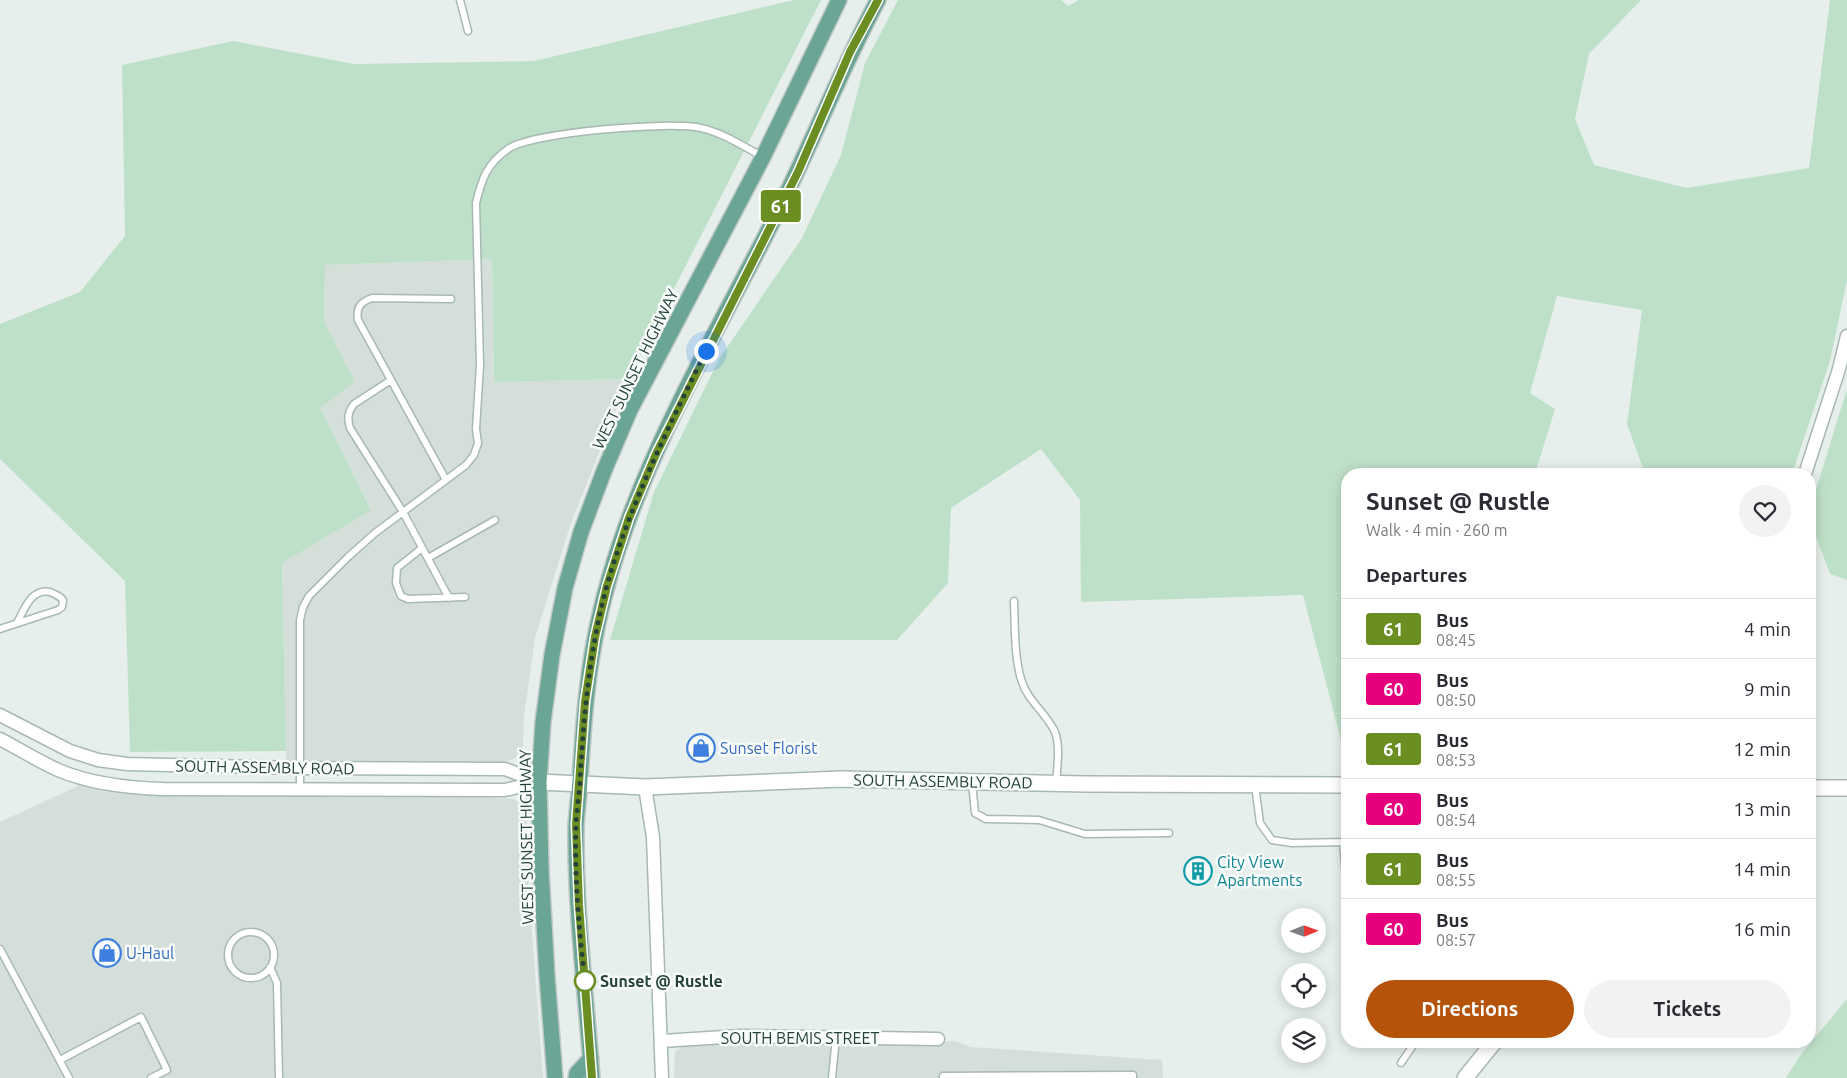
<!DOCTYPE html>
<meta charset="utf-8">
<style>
:root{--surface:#fff;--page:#f2f2f3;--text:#2b2b33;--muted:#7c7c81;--line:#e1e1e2;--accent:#b45309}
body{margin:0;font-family:Ubuntu,sans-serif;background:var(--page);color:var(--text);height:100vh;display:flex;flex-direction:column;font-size:19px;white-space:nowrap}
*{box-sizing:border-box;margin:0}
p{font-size:16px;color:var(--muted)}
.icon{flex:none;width:28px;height:28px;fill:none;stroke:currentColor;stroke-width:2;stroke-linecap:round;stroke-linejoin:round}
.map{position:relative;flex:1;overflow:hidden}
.panel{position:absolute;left:1341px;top:468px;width:475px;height:580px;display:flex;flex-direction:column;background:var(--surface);border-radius:20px;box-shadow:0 2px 12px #0003}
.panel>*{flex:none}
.badge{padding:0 10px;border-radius:4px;font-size:18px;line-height:32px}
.needle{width:32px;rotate:89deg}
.controls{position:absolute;left:1281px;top:908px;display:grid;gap:10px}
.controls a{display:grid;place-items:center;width:45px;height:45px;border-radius:50%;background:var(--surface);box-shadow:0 2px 12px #0003;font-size:25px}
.you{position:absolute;width:25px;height:25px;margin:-12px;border:4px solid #fff;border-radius:50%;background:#1a73e8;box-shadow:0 0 0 8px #1a73e833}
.map>.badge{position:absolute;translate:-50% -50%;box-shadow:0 0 0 2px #fff}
h2{padding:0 25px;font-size:19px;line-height:45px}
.round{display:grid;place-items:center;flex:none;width:52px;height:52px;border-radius:26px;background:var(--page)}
.head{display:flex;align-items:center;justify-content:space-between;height:85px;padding:0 25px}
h1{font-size:24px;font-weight:600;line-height:38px}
.primary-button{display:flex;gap:10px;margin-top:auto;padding:10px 25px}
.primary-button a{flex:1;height:58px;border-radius:30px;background:var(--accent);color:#fff;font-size:20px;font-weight:600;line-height:58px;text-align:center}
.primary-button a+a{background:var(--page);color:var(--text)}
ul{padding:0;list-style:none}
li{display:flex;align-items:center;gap:15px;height:60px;padding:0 25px;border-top:1px solid var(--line)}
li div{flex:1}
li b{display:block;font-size:19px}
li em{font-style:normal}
li .badge{min-width:55px;font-weight:700;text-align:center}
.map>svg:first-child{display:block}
.built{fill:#d4dfda}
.green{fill:#bfe0c8}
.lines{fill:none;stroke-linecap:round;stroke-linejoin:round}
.service-casing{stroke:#a8b8b2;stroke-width:9}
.minor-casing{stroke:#a8b8b2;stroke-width:15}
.tertiary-casing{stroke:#a8b8b2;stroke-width:18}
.primary-casing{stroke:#c2cac8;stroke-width:18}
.service{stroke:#fff;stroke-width:6}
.minor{stroke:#fff;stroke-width:12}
.tertiary{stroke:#fff;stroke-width:15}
.primary{stroke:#6aa596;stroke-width:15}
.line-casing{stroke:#fff;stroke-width:11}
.line{stroke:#6b8e23;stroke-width:8}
.walk{stroke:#24423a;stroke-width:5;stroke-dasharray:0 9}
.stop-dot{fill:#fff;stroke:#6b8e23;stroke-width:2.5}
.labels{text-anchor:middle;stroke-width:5;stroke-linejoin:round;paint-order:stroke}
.street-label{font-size:16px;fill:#24423a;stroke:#f7fbf9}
.shop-label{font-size:16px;fill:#366cbe;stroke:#f7fbf9;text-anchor:start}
.culture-label{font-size:16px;fill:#0d838f;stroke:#f7fbf9;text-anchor:start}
.stop-label{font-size:16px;font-weight:bold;fill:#24423a;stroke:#f7fbf9;text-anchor:start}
</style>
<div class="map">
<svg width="1847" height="1078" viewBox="0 0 1847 1078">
<rect width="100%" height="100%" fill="#e6efeb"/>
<path class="built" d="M492 259 494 382 628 379 570 526 535 638 524 716 523 747 515 758 505 762 286 760 282 563 371 509 319 408 355 382 324 321 325 265Z
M82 784 102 791 125 794 478 797 514 799 524 808 527 821 529 894 543 1078H0V822Z
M802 1040 848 1046 956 1041 970 1047 1162 1060 1163 1078H674L675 1051 682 1047 738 1041Z"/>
<path class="green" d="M794 0H821L628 379 494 382 492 259 325 265 324 321 355 382 320 408 371 510 282 563 286 751 130 752 125 581 0 459V324L80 292 125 236 122 65 233 41 354 64 534 61Z
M898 0H1061L1068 6 1079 0H1641L1589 54 1575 119 1594 165 1687 188 1809 168 1830 0H1847V280L1830 361 1792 474H1645L1627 424 1642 310 1557 296 1530 393 1555 409 1535 474H1348L1347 763 1303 595 1081 602 1080 500 1041 449 951 508 948 583 897 640H610L654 492 719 359 802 238 841 155 865 63Z
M1847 389V580L1830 574 1810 520V509Z
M1847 999V1078H1786L1799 1057Z"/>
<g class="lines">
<defs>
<path id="service" d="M460 0 468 31
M391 380 354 404C348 412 347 418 350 428L403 512 449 598
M446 480 358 320C356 308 360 302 372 298L451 299
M422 548 397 568 396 583 401 596 408 599 465 597
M428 558 495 520
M1014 601C1015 626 1014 659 1022 682 1028 701 1045 712 1054 730 1061 744 1057 768 1056 783
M0 629 58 610 62 607 63 600C60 596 55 594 50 592 31 588 24 610 17 623
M972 783 975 813 986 819 1039 820 1085 834 1169 833
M1255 785 1260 823 1272 840 1292 843 1348 842
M300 790V620L303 607 309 596 348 557 375 533 466 465 474 455 478 443 476 429 480 365 476 203C482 178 487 164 508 149 532 132 671 121 701 128 723 133 743 146 763 157
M1343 842 1348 900
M228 955a23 23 0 1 1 46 0a23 23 0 1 1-46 0Z
M0 949 69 1078
M270 967 277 983 279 1078
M60 1060 141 1017 167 1070 151 1078
M1401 1063 1414 1044V1041
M832 1078 836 1037
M943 1078V1076L1133 1075V1078"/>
<path id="minor" d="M1805 474 1839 369 1847 336
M0 715 70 751 98 760 127 764 301 768 505 769 539 782
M0 739C19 749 38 761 58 770 91 784 128 788 163 789L505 790 539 782
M645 787 653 837 662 1078
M662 1041 740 1036 938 1039"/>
<path id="tertiary" d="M539 782 645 787 841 779 1085 784 1348 785
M1810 788H1847
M1465 1078 1495 1041"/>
<path id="primary" d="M555 1078 547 976 541 870 539 782 543 722 552 655 565 588 581 532 604 471 630 410 763 157 839 0
M576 1078 577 1073 591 1058
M592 1078C586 994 575 910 576 826 577 811 579 796 580 780 583 732 586 685 595 638 623 489 705 356 772 223 810 149 839 73 878 0"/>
</defs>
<use href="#service" class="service-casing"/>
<use href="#minor" class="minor-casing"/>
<use href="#tertiary" class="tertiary-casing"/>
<use href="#primary" class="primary-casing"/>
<use href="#service" class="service"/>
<use href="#minor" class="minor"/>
<use href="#tertiary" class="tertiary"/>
<use href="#primary" class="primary"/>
</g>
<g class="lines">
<defs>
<path id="line" d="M592 1078 579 905 576 824 585 702 595 637 607 586 629 518 656 454 798 172 850 52 878 0"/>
</defs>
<use href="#line" class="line-casing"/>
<use href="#line" class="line"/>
<path class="walk" d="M585 981C579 931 574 873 576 823 577 809 579 795 580 781 584 707 591 633 614 562 638 488 672 420 706 351"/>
</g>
<defs>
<symbol id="shop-ring" viewBox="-11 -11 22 22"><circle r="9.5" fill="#f7fbf9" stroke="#3f7fe0" stroke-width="1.5"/><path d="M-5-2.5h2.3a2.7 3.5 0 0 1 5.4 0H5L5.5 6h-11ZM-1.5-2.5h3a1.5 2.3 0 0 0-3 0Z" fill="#3f7fe0"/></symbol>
<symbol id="building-ring" viewBox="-11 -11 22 22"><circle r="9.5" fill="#f7fbf9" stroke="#0f9aa8" stroke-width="1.5"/><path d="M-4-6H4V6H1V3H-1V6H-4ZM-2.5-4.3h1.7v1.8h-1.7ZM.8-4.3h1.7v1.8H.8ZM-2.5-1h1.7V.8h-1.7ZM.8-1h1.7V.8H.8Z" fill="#0f9aa8"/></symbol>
</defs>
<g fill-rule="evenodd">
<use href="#shop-ring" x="685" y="732" width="32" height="32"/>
<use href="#building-ring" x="1182" y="855" width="32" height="32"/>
<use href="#shop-ring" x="91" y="937" width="32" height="32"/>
</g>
<circle class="stop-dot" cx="585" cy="981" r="10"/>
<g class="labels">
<g class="street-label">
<text transform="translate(635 369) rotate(-64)" y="6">WEST SUNSET HIGHWAY</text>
<text transform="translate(265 767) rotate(1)" y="6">SOUTH ASSEMBLY ROAD</text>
<text transform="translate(943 781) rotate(1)" y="6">SOUTH ASSEMBLY ROAD</text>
<text transform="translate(526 837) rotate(-91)" y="6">WEST SUNSET HIGHWAY</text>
<text x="800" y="1044">SOUTH BEMIS STREET</text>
</g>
<g class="shop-label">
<text x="720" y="754">Sunset Florist</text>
<text x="126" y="959">U-Haul</text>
</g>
<g class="culture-label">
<text x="1217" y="868">City View<tspan x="1217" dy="18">Apartments</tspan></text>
</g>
<g class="stop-label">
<text x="600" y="987">Sunset @ Rustle</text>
</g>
</g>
</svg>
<div class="controls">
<a><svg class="needle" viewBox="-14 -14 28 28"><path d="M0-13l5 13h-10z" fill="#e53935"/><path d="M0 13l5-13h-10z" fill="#7c7c81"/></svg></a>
<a><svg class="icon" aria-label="locate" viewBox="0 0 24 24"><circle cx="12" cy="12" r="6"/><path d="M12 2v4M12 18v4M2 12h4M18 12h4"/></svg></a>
<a><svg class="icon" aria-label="layers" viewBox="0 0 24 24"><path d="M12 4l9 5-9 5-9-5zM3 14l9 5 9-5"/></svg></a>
</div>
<div class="you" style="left:706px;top:351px"></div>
<b class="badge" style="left:781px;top:206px;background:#6b8e23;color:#fff">61</b>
<section class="panel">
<div class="head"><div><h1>Sunset @ Rustle</h1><p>Walk · 4 min · 260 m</p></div><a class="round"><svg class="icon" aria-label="heart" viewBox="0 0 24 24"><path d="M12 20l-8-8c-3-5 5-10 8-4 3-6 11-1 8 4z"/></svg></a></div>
<h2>Departures</h2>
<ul>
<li><span class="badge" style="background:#6b8e23;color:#fff">61</span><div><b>Bus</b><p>08:45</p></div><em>4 min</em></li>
<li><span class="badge" style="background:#e6007e;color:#fff">60</span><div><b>Bus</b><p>08:50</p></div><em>9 min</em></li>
<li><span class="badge" style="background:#6b8e23;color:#fff">61</span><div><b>Bus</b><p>08:53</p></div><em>12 min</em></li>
<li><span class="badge" style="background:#e6007e;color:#fff">60</span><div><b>Bus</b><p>08:54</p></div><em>13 min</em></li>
<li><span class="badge" style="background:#6b8e23;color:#fff">61</span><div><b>Bus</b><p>08:55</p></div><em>14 min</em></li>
<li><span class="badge" style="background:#e6007e;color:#fff">60</span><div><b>Bus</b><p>08:57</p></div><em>16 min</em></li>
</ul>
<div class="primary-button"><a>Directions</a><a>Tickets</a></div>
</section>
</div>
